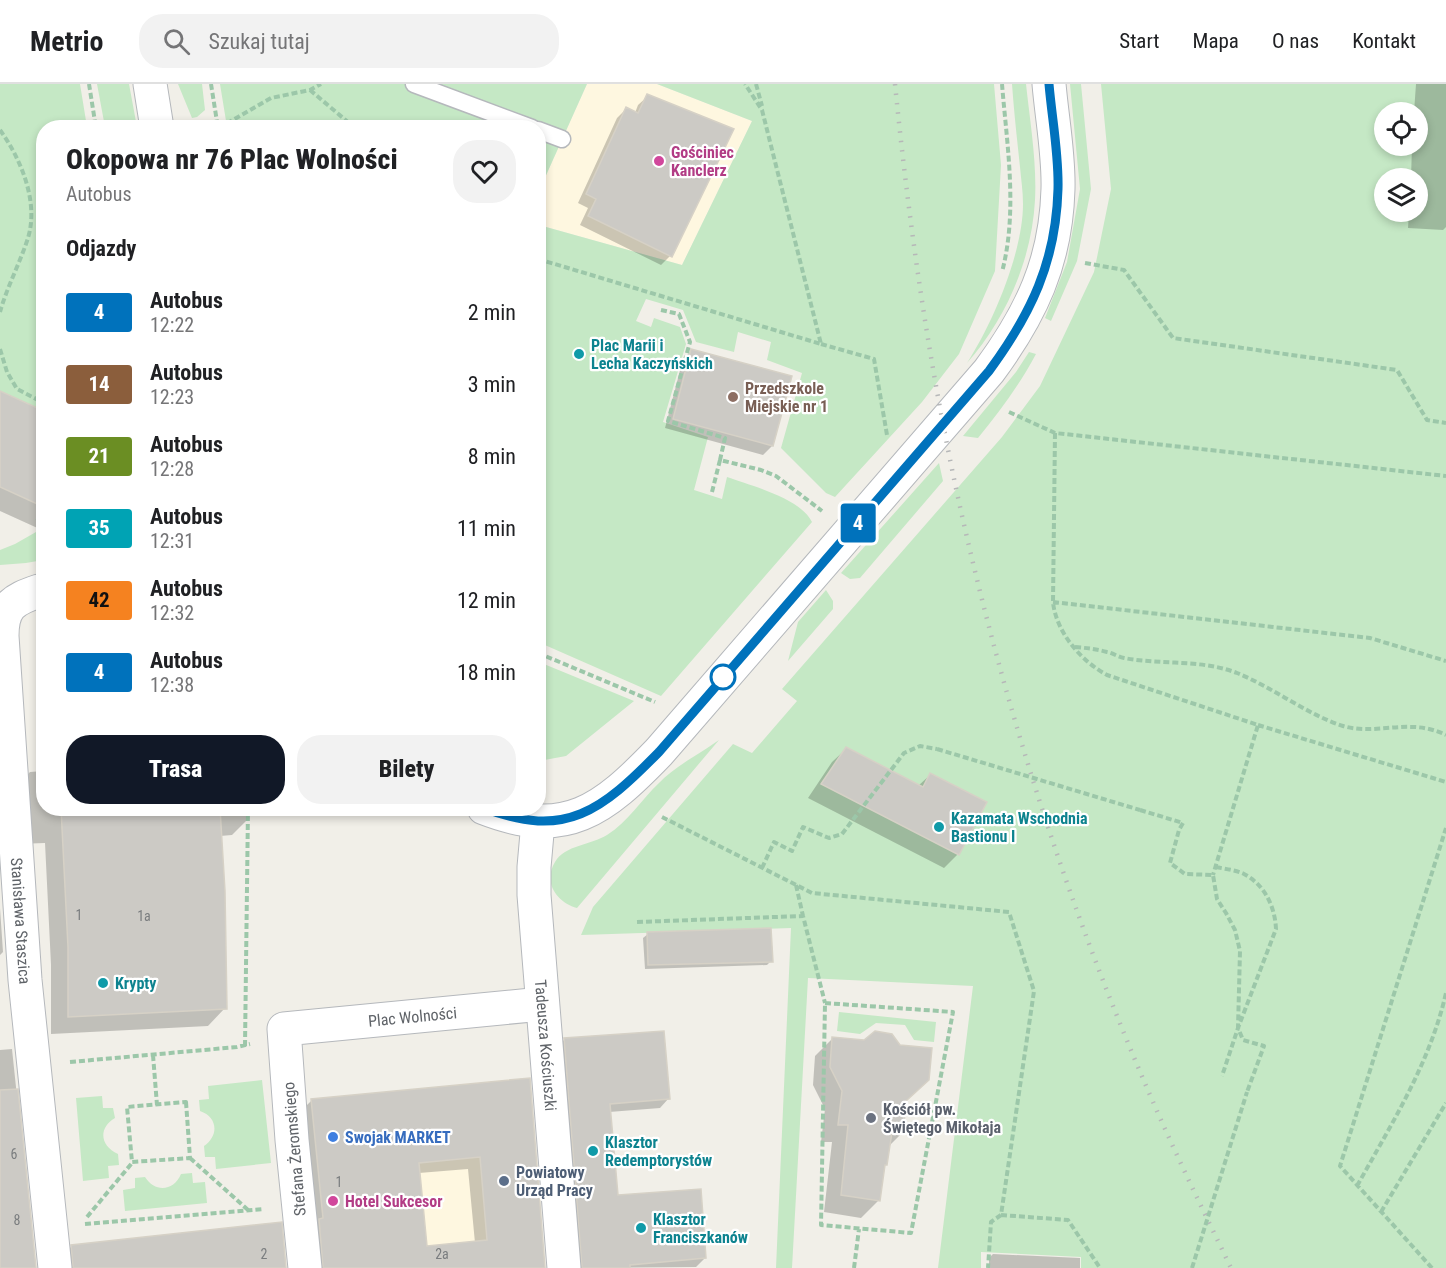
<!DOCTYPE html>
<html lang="pl">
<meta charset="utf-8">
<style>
:root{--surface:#fff;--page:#f2f2f2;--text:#202124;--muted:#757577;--line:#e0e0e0;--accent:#111827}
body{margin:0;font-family:"Roboto Condensed",sans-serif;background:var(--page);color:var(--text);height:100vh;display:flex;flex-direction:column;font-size:22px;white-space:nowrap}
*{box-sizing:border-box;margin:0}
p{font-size:20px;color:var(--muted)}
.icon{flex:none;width:33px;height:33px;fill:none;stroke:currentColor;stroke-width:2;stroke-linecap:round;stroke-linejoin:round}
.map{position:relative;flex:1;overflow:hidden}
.side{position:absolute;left:36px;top:36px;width:510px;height:696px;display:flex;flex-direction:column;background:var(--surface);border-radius:24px;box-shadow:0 3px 9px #0003}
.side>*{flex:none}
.badge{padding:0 12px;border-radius:4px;font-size:21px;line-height:39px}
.tools{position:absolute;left:1374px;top:18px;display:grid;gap:12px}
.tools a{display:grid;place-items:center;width:54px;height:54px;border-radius:50%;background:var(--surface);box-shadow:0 3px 9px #0003;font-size:30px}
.map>.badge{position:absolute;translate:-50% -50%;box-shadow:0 0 0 3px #fff}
h2{padding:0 30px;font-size:22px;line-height:54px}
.round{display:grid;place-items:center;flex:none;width:63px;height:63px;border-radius:24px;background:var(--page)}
.head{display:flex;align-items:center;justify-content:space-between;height:102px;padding:0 30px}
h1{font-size:28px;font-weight:800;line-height:45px}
.button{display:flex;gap:12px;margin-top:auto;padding:12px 30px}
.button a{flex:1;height:69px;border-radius:24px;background:var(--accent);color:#fff;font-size:24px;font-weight:800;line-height:69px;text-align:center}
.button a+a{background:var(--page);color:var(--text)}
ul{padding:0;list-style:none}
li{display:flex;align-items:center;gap:18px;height:72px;padding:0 30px}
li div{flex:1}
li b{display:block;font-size:22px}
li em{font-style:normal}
li .badge{min-width:66px;font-weight:700;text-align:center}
header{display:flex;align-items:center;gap:36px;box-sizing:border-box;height:84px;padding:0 30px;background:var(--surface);border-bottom:2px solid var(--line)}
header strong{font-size:28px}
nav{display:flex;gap:33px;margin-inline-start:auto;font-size:21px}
.search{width:420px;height:54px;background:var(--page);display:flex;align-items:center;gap:15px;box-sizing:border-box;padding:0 21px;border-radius:24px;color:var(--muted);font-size:22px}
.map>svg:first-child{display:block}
.commercial{fill:#fef7e0}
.green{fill:#c5e8c5;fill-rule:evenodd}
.shadow{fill:#0003;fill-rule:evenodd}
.building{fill:#cccac5;stroke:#d6d1c6;stroke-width:1.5;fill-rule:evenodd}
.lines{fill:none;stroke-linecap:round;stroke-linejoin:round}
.service-casing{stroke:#b5b8bc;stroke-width:19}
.minor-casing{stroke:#b5b8bc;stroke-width:35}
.path{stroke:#9cc7a9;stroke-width:4;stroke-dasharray:6 3;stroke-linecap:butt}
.service{stroke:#fff;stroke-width:16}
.minor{stroke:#fff;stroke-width:33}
.rail{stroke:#b6b7b8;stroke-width:4.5;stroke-dasharray:1.5 8;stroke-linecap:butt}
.path-bridge{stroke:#9cc7a9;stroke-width:4;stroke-dasharray:6 3;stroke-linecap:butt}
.line-casing{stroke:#fff;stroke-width:14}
.line{stroke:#0072bc;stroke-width:9}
.hotel-dot{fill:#d1479c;stroke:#fff;stroke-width:2}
.culture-dot{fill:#0f9aa8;stroke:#fff;stroke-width:2}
.education-dot{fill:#8d6e63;stroke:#fff;stroke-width:2}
.stop-dot{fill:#fff;stroke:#0072bc;stroke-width:3}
.worship-dot{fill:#6b7280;stroke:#fff;stroke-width:2}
.shop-dot{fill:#3f7fe0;stroke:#fff;stroke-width:2}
.service-dot{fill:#5c6f8a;stroke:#fff;stroke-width:2}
.labels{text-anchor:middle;stroke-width:4.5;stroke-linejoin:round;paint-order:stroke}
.number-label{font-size:14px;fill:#7a7d7f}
.hotel-label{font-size:16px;font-weight:bold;fill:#b23c85;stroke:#fff;text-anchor:start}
.culture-label{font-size:16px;font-weight:bold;fill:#0d838f;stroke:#fff;text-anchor:start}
.education-label{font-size:16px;font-weight:bold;fill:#785e54;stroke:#fff;text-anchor:start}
.street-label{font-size:16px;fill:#5f6368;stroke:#fff}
.worship-label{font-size:16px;font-weight:bold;fill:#5b616d;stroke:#fff;text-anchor:start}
.shop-label{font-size:16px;font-weight:bold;fill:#366cbe;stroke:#fff;text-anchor:start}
.service-label{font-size:16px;font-weight:bold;fill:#4e5e75;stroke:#fff;text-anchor:start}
</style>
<header>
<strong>Metrio</strong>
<div class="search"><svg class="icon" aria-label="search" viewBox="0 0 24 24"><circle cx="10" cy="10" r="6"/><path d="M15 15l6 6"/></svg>Szukaj tutaj</div>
<nav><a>Start</a><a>Mapa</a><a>O nas</a><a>Kontakt</a></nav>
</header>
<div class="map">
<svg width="1446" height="1184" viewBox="0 0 1446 1184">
<rect width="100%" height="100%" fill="#f1efe8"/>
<path class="commercial" d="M587 0H657L752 37 682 181 539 141V107Z
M515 995 531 1152 326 1172 311 1015Z"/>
<path class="green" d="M0 0H80L87 43 44 44 43 327 0 307Z
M97 0H129L137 43H105Z
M178 0H202L205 26 197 33 192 34Z
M220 0H587L539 107 538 44 227 43Z
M657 0H994L1001 81 995 187 959 270 922 318 835 413 826 409 781 364 802 289 767 276 771 258 738 248 734 268 696 258 683 226 646 215 636 237 651 243 654 234 680 243 686 260 663 338 708 353 694 406 722 415 727 393C752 402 800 414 812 438L661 612 538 558 539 141 682 181 752 37Z
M1012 0H1026C1030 38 1037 78 1035 116 1032 175 1006 235 967 279 993 239 1023 168 1023 120 1023 107 1021 95 1020 83 1017 55 1014 28 1012 0Z
M1070 0H1081L1091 105 1077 177 1051 237 1045 234 1067 178 1080 105Z
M1101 0H1446V1184H1081V1173L981 1168V1184H938L973 902 808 894 792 1184H776L791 844 581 851 593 823 733 660 752 669 797 617 782 605 1002 353 1040 302 1094 188 1111 105ZM1384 28H1418V62H1384ZM1384 94H1418V128H1384Z
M1029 268 1036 270C1020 300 1000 327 978 354L963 352 1016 288Z
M939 379 943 397 860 494 850 495 841 489Z
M43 444V476L26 479 0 481V466L15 460Z
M826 506 833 517V525L788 577 798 538Z
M538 578H539L634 617 566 672 539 677Z
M719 656 577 824C558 819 542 799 555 778 565 761 591 761 607 751 628 738 641 716 659 699 674 683 701 669 719 656Z
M839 928 936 938 934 958 914 956 905 941 876 939 860 950 837 947Z
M262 996 271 1079 216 1085 215 1073H205L204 1062C219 1052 218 1033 200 1027L199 1016 209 1015 208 1002Z
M102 1012 103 1024H113L115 1034C98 1044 100 1062 118 1070L119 1081 108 1082 109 1094 83 1097 76 1014Z
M192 1089 193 1099 205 1098 207 1119 125 1127 123 1106 135 1104V1094L145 1093C155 1109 174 1107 181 1090Z"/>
<path class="shadow" d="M1416 0H1446V143L1443 146 1408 144 1409 128H1418V94H1411L1412 62H1418V28H1414Z
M648 12 670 172 661 181 580 141 588 124 578 119 617 34 626 25 635 29 638 21Z
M692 266 772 362 763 371 665 344 683 275Z
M0 309 44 329V447L0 427Z
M44 641V724H237L249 734 232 751 220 752 225 924 208 942 51 950V881L45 759 17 760 13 706 30 688 43 687 42 643Z
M846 665 918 702 930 691 958 770 944 784 808 714 832 678Z
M0 824 3 868 0 871Z
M648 850 771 877 767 881 645 885 643 854Z
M833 954 905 1018 902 1049 888 1063 883 1082 879 1116 861 1134 824 1128 832 1058H821L825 1025 813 1001 815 972Z
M565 955 669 1014 660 1024 609 1028 616 1113 705 1174 696 1183 572 1184 556 964Z
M12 965 35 1184H0V966Z
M529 995 545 1184H311L300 1028 312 1016ZM468 1085 475 1159 426 1164 419 1089Z
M72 1162 285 1184H61L60 1174Z
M993 1170 1080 1174V1184H989V1174Z"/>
<path class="building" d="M647 10 734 45 672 173 588 132 596 115 586 110 626 23 638 29Z
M691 265 792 292 773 362 673 335Z
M0 307 44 327V423L0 403Z
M846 663 923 703 930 689 987 718 959 771 821 700Z
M61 724H220L225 807 227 925 68 933V863Z
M771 844 773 878 648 881 647 848Z
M664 947 670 1015 610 1020 618 1111 701 1105 706 1174 630 1181V1184H582L564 954Z
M875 947 892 950 900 961 932 964 929 996 906 1017 903 1050 892 1048 887 1081H885L880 1117 841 1111 848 1041H838L842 1007 830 983 832 953 864 956Z
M530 994 545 1184H323L319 1135 323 1134 311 1015ZM480 1073 487 1156 427 1162 419 1079Z
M18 1005 36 1184H0V1006Z
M282 1138 286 1184H73L71 1161Z"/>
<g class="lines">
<defs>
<path id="service" d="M414 0 532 44
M538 46 562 55"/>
<g id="minor">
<path d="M150 0 157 44"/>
<path id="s1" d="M39 507C12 516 2 523 2 552L25 896 55 1184"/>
<path d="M484 724C566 756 603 726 659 668L989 287C1031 230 1056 178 1058 105 1059 71 1052 35 1049 0"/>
<path id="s2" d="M538 738 534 783V811L564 1184"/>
<path id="s3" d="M305 1184 292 1056 284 945 542 920"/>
</g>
</defs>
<use href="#service" class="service-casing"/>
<use href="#minor" class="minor-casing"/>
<path class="path" d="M89 0 96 44
M211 0 218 44
M756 0 762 22
M1002 0C1007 62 1018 127 1002 188
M310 6 355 44
M219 44 271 14 310 6 321 0
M0 46C21 75 39 118 28 154 20 179 7 203 0 228
M538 175 821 260 762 26 745 0
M1085 179 1124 186 1173 254 1397 286 1427 336 1446 339
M661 226 679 230 690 258 668 337 725 354 720 376
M821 260 874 275 887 351
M0 265 7 288 17 305 44 319
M1009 328 1055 349 1446 392
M1055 349 1053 518C1056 548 1081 577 1107 591L1258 641 1213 791
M712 408 720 376 761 386 776 392 822 427
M538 412 542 413 538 422
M37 437 44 428
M1053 518 1370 554 1446 577
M1075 563C1086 564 1096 565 1107 568 1113 569 1118 573 1124 574 1161 581 1201 575 1237 589 1272 603 1308 631 1343 642 1377 652 1410 633 1446 651
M538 569 655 618
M1258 641 1446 698
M1140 726 1183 739 1179 746 1170 779 1185 790 1213 791 1217 815 1226 829 1235 846 1240 867 1238 944 1243 956 1264 962 1247 1008
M662 733 812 809 1009 828 1034 907 1001 1131 991 1138 988 1184
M1216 783C1225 785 1236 786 1244 790 1265 801 1275 823 1276 845L1238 944 1222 992
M762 784 774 758 792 767 803 743 829 754 842 750 904 669 920 662 937 665
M796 801 803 832
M637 838 803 832 825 919
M825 919 953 928 911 1149 821 1141Z
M245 962 248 724
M153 971 157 1021
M70 978 237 963 250 960
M186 1018 190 1074 132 1078 127 1023Z
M190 1074 248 1126
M1357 1102C1392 1039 1430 979 1446 909
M1381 1128 1446 1019
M1001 1131 1068 1136 1100 1184
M87 1133 132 1079
M85 1140 263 1125
M854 1184 859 1145
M1432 1184 1340 1082 1446 744"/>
<use href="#service" class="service"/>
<use href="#minor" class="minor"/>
<path class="rail" d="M895 0C911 161 935 322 973 479 1016 658 1074 835 1147 1004 1173 1065 1202 1124 1231 1184"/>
<path class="path-bridge" d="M937 665 1140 726
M1192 1184 1247 1008"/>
</g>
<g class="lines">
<defs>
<path id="line" d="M484 724C566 756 602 726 659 668L989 287C1031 230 1056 178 1058 105 1059 71 1052 35 1049 0"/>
</defs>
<use href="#line" class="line-casing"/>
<use href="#line" class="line"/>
</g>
<g class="hotel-dot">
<circle cx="659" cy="77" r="6"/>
<circle cx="333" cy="1117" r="6"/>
</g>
<g class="culture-dot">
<circle cx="579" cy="270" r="6"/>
<circle cx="939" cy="743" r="6"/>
<circle cx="103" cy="899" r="6"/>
<circle cx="593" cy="1067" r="6"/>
<circle cx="641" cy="1144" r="6"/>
</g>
<circle class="education-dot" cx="733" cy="313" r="6"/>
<circle class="stop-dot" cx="723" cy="593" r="12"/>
<circle class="worship-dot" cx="871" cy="1034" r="6"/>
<circle class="shop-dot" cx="333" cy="1053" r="6"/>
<circle class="service-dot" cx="504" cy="1097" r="6"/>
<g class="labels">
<g class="number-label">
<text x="79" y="836">1</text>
<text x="144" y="837">1a</text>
<text x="14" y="1075">6</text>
<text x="339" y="1103">1</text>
<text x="17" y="1141">8</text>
<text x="264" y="1175">2</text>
<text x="442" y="1175">2a</text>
</g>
<g class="hotel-label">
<text x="671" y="74">Gościniec<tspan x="671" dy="18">Kanclerz</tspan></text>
<text x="345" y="1123">Hotel Sukcesor</text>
</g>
<g class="culture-label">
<text x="591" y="267">Plac Marii i<tspan x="591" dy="18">Lecha Kaczyńskich</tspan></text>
<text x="951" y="740">Kazamata Wschodnia<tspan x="951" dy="18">Bastionu I</tspan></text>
<text x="115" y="905">Krypty</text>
<text x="605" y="1064">Klasztor<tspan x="605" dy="18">Redemptorystów</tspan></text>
<text x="653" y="1141">Klasztor<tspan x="653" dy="18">Franciszkanów</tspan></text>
</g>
<g class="education-label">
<text x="745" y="310">Przedszkole<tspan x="745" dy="18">Miejskie nr 1</tspan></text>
</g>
<g class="street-label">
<text dy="6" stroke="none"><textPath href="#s1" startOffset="350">Stanisława Staszica</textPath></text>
<text dy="6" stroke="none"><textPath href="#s3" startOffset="369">Plac Wolności</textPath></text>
<text dy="6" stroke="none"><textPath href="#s2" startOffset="224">Tadeusza Kościuszki</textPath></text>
<text transform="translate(294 1065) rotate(-95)" y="6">Stefana Żeromskiego</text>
</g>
<g class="worship-label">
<text x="883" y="1031">Kościół pw.<tspan x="883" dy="18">Świętego Mikołaja</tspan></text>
</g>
<g class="shop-label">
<text x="345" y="1059">Swojak MARKET</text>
</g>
<g class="service-label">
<text x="516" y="1094">Powiatowy<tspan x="516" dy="18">Urząd Pracy</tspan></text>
</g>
</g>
</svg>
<div class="tools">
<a><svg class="icon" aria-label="locate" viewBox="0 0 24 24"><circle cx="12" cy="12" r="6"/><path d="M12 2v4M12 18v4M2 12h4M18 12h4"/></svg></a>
<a><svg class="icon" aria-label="layers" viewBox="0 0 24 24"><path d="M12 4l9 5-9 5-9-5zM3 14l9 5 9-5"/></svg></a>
</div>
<b class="badge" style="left:858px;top:439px;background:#0072bc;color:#fff">4</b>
<section class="side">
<div class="head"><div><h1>Okopowa nr 76 Plac Wolności</h1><p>Autobus</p></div><a class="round"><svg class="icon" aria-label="heart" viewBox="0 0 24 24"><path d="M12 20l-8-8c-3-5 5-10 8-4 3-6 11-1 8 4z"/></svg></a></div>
<h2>Odjazdy</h2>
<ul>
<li><span class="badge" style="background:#0072bc;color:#fff">4</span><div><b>Autobus</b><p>12:22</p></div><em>2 min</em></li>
<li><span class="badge" style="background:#8b5e3c;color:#fff">14</span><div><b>Autobus</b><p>12:23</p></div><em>3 min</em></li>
<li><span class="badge" style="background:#6b8e23;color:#fff">21</span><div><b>Autobus</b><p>12:28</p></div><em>8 min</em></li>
<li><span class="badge" style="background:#00a3b4;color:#fff">35</span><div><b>Autobus</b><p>12:31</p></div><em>11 min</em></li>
<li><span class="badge" style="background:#f58220;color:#111">42</span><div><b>Autobus</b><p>12:32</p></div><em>12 min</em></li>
<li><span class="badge" style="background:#0072bc;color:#fff">4</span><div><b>Autobus</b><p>12:38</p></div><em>18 min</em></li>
</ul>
<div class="button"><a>Trasa</a><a>Bilety</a></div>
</section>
</div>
